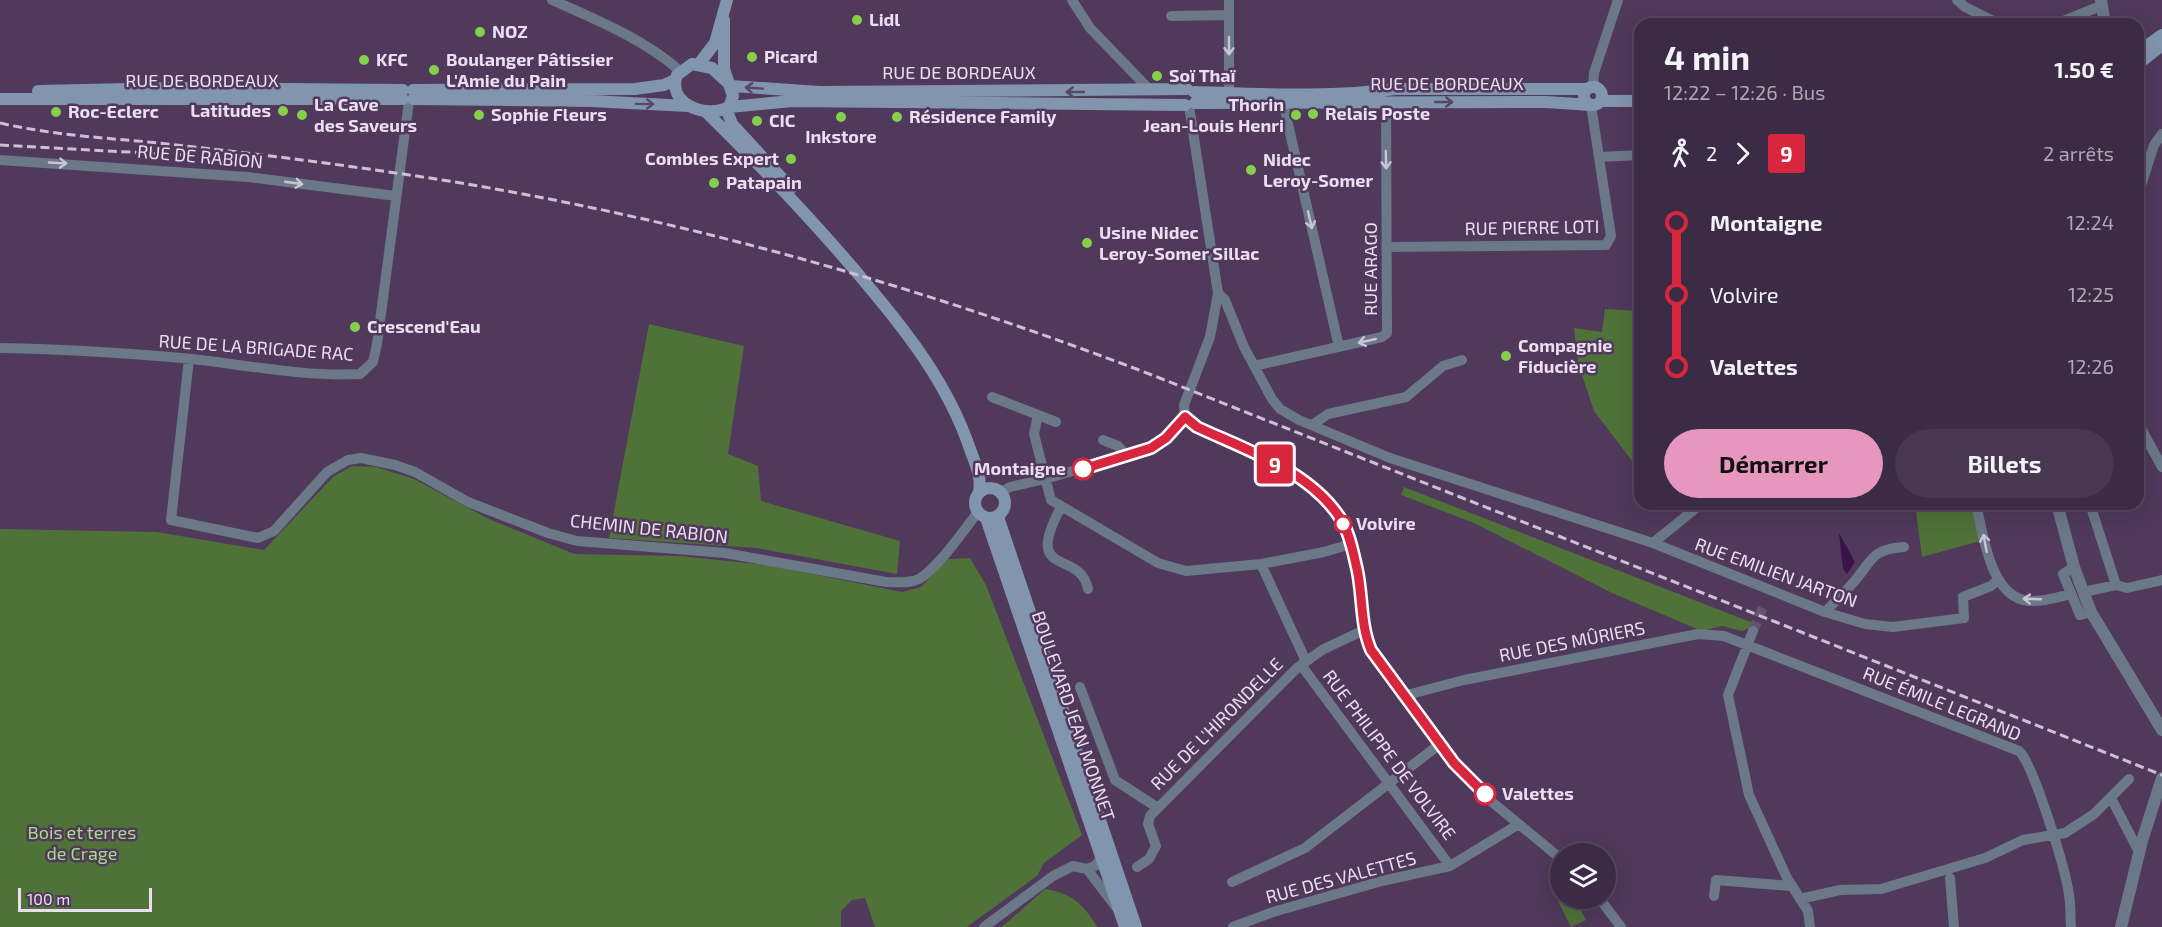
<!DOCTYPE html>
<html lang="fr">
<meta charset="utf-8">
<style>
:root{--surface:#3c2b44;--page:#47374f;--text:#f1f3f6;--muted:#aca7b2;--line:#55475d;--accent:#e797bd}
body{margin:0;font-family:"Exo 2",sans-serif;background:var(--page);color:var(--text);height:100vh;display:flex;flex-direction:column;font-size:22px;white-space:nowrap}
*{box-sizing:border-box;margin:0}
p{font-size:20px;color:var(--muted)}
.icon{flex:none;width:33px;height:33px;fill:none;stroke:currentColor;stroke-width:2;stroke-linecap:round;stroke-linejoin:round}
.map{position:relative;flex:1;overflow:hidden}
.drawer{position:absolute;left:1634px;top:18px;width:510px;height:492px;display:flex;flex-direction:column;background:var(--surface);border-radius:18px;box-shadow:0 6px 24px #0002,0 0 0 2px var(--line)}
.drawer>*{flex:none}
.badge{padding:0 12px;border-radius:4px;font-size:21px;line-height:39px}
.tools{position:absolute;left:1550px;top:843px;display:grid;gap:12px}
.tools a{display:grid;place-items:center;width:66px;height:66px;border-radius:50%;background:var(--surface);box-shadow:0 6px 24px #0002,0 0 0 2px var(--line);font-size:30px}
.scale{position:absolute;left:18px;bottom:15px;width:134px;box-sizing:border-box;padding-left:6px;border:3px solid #ebddf2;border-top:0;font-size:16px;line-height:21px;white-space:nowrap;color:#ebddf2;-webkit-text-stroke:4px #50395b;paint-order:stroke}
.map>.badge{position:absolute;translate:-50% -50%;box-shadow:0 0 0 3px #fff}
.legs{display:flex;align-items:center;gap:9px;height:66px;padding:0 30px;font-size:20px}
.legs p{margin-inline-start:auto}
.head{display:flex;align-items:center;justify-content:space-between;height:102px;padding:0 30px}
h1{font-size:33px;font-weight:700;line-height:45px}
.primary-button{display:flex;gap:12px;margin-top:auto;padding:12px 30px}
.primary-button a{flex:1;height:69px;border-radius:36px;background:var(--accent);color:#111;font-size:24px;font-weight:700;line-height:69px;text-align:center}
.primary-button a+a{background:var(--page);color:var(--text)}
ul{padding:0 30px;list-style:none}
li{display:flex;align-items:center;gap:21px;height:72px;font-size:22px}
li i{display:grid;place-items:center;width:9px;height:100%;margin:0 8px;background:currentColor}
li i::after{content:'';width:15px;height:15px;margin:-8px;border:4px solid;border-radius:50%;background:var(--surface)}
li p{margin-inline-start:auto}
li:first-child i{background:linear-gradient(#0000 50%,currentColor 0)}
li:last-child i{background:linear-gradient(currentColor 50%,#0000 0)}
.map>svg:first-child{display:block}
.green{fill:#4f7238}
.water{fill:#3a134b}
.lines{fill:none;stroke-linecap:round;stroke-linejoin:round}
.minor-tunnel{stroke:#675272;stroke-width:10;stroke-dasharray:10 5;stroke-linecap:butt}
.minor{stroke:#6b7888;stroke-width:10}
.tertiary{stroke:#6b7888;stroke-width:12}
.secondary{stroke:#8195ae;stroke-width:12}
.rail{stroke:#cebfd6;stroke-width:3;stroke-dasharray:9 4.5;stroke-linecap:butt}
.oneway{stroke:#cbc4d8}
.oneway2{stroke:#574767}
.line-1-casing{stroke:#fff;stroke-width:14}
.line-1{stroke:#d7263d;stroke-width:9}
.poi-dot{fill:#85cf4d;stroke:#50395b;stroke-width:2}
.stop-1-dot{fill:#fff;stroke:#d7263d;stroke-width:3}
.labels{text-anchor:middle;stroke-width:5;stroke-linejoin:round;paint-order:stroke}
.poi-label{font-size:18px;font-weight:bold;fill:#ebddf2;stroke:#50395b;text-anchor:start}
.street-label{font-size:18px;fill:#ebddf2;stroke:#50395b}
.stop-label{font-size:18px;font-weight:bold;fill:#ebddf2;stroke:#50395b;text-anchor:start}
.park-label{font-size:18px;fill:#a7de84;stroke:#50395b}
</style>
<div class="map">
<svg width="2162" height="927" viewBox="0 0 2162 927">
<rect width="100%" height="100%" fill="#50395b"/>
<path class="green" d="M1605 309 1639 311V470L1594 411 1578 363 1574 328 1602 332Z
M649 324 744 346 728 454 758 466 761 501 900 541 897 574 756 548 609 538Z
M352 466 376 467 414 479 489 519 574 554 680 556 767 565 902 592 921 587 948 559 970 558 986 585 1082 835 1044 863 1037 876 967 927H875L865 898 852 900 841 911V927H0V529L157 532 264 550 333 477Z
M1404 487 1753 623 1750 628 1742 631 1722 626 1702 631 1612 593 1474 523 1401 495Z
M1915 504H1973L1980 541 1922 557Z
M1045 889C1071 893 1084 904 1097 927H1002Z
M1562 899H1575L1586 920 1571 927 1558 901Z"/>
<path class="water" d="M1839 533 1855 562 1847 574 1843 569Z"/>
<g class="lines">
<path class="minor-tunnel" d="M1753 631 1764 604"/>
<path class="minor" d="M552 0C595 19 644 39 680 71
M1072 0 1090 28 1148 88
M1957 0 1965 7 1999 24
M1171 16 1229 15
M2056 24 2103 5
M1593 87 1594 73 1618 0
M1229 93V0
M1283 102 1339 347
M1600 157 1640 155
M0 160 248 177 396 196
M2138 195 2154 145 2162 134
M1387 247 1606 245 1611 236 1591 105
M1218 293 1225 300 1244 347 1272 399 1280 409 1299 420 1390 458 1653 543 1825 612 1865 624 1893 627 1964 618 1963 597 1991 586 1998 580
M0 348C64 349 128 353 192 359 247 365 304 377 360 374L373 362 377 344 409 101
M189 359 171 520 258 538 274 531 327 472 348 460 361 458 395 465 415 472 468 502 548 533 577 541 725 553 886 582C897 582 909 584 919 579 938 568 963 531 978 512
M1254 366 1382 337 1387 333 1386 102
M992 397 1038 415 1034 434 1051 500 1158 563 1186 571 1261 564 1324 552 1351 544
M1038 415 1056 422
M1185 417 1197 427 1296 475 1331 507 1340 518 1351 544 1360 580 1364 630 1377 660 1463 773 1492 802 1560 858
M1185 417 1184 405 1210 337 1218 293 1189 106
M2138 423 2162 467
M1312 425 1328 414 1406 397 1443 366 1462 360
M1103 440 1118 446 1127 456
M1001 492 1010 487 1045 479 1151 448 1166 437 1185 417
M1976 504C1983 533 1990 598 2029 601 2043 602 2058 597 2071 594
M2090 504 2116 585
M1061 507C1022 580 1080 548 1088 589
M1653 543 1701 504
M1261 564 1304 657V669L1450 866
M2074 567 2063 574 2080 615 2091 612
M2083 592 2116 585 2127 588 2162 580
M1825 612C1834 603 1843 594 1852 584 1872 562 1870 549 1904 547
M1753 631 1728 695 1749 795 1787 878 1808 911 1810 927
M1080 687 1115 780 1158 808
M1403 696 1464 680 1698 634 1724 636 2019 751C2034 765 2066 871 2069 895 2071 905 2070 916 2071 927
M2111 798 2139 852
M1137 867 1149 859 1156 846 1148 824 1150 816 1297 668 1322 650 1364 630
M1087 869 1116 907
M1950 878 1954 927
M1232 882 1305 848 1440 744
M1714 896 1716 880 1791 886
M1599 898 1621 927
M1800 899 1840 890 1881 889 1985 858 2023 840 2065 833 2094 814 2129 779
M984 927 1053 876 1073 866 1087 869 1095 866 1102 857
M1233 927 1273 912 1382 881 1450 866 1519 824"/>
<path class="tertiary" d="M2101 0 2105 24
M2057 504 2074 567 2091 612 2162 730
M2121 927 2142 841 2162 778"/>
<path class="secondary" d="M724 20V69L733 96 729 107C708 119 666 105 677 75L692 64 712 68 726 81
M2138 52 2162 35
M2138 64 2162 45
M698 65 715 43 727 0
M730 86 820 92 1187 89
M1584 96a9 9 0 1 1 18 0a9 9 0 1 1-18 0Z
M413 90 635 89 664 85 675 80
M38 91 173 88 403 90
M1194 92C1260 94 1330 98 1395 89H1587
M0 99C135 99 269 100 403 99
M413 99 591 101 688 106
M1601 101H1640
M1195 103 1546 102 1591 105
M729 107 792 101 1185 105
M726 108 732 124 791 188
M705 111C760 165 814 221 864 281 907 332 948 384 970 449 975 463 982 477 979 492
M975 503a15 15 0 1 1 30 0a15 15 0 1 1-30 0Z
M998 517 1136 927
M986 518 1125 927"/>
<path class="rail" d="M0 123C52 135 106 138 159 143 252 153 345 165 436 179 682 218 920 286 1152 375L2162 775
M0 145 183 155"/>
</g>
<defs><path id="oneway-shaft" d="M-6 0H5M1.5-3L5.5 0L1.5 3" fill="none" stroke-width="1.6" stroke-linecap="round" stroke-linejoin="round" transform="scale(1.5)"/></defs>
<g class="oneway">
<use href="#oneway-shaft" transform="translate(1229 46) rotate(90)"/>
<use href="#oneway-shaft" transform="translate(1386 160) rotate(89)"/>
<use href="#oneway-shaft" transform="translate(58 163) rotate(3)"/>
<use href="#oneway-shaft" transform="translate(294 183) rotate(8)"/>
<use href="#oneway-shaft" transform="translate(1310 220) rotate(77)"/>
<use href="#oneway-shaft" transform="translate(1367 341) rotate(167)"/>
<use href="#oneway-shaft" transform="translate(1985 543) rotate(-101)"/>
<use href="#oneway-shaft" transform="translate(2032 599) rotate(-178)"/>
</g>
<g class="oneway2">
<use href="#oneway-shaft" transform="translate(754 88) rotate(-176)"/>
<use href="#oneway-shaft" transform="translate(1075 92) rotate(-180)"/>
<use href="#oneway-shaft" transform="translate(1444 102)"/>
<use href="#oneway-shaft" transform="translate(645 104) rotate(1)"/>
</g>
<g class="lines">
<defs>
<path id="line-1" d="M1083 469 1151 448 1166 438 1185 417 1197 427C1246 450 1312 471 1342 521 1350 535 1353 552 1357 569 1363 596 1360 624 1371 650L1454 763 1485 794"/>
</defs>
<use href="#line-1" class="line-1-casing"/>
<use href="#line-1" class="line-1"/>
</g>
<g class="poi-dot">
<circle cx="857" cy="20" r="6"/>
<circle cx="480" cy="32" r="6"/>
<circle cx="752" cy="57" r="6"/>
<circle cx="364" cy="60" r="6"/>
<circle cx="434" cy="70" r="6"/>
<circle cx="1157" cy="76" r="6"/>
<circle cx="283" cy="111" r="6"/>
<circle cx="56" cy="112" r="6"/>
<circle cx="1313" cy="114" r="6"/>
<circle cx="302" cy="115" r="6"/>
<circle cx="479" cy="115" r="6"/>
<circle cx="1296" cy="115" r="6"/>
<circle cx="841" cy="117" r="6"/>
<circle cx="897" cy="117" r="6"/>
<circle cx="757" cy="121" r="6"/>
<circle cx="791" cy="159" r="6"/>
<circle cx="1251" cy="170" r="6"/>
<circle cx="714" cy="183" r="6"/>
<circle cx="1087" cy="243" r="6"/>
<circle cx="355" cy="327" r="6"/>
<circle cx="1506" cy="356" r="6"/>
</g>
<g class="stop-1-dot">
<circle cx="1083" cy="469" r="10"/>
<circle cx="1343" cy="524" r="8"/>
<circle cx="1485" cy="794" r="10"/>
</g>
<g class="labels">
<g class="poi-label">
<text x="869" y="26">Lidl</text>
<text x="492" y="38">NOZ</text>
<text x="764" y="63">Picard</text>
<text x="376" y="66">KFC</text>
<text x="446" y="66">Boulanger Pâtissier<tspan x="446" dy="21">L'Amie du Pain</tspan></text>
<text x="1169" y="82">Soï Thaï</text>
<text x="314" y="111">La Cave<tspan x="314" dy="21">des Saveurs</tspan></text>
<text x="1284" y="111" text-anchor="end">Thorin<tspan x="1284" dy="21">Jean-Louis Henri</tspan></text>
<text x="271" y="117" text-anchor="end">Latitudes</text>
<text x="68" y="118">Roc-Eclerc</text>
<text x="1325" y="120">Relais Poste</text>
<text x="491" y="121">Sophie Fleurs</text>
<text x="909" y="123">Résidence Family</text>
<text x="769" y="127">CIC</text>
<text x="841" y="143" text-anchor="middle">Inkstore</text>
<text x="779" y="165" text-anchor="end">Combles Expert</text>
<text x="1263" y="166">Nidec<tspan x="1263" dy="21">Leroy-Somer</tspan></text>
<text x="726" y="189">Patapain</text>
<text x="1099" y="239">Usine Nidec<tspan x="1099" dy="21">Leroy-Somer Sillac</tspan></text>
<text x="367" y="333">Crescend'Eau</text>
<text x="1518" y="352">Compagnie<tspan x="1518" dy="21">Fiducière</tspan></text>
</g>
<g class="street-label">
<text x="959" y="79">RUE DE BORDEAUX</text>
<text x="202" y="87">RUE DE BORDEAUX</text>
<text x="1447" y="90">RUE DE BORDEAUX</text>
<text transform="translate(200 157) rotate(5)" y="6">RUE DE RABION</text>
<text transform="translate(1532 228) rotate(-1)" y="6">RUE PIERRE LOTI</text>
<text transform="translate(1371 269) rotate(-90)" y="6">RUE ARAGO</text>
<text transform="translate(256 348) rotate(4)" y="6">RUE DE LA BRIGADE RAC</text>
<text transform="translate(649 529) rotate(6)" y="6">CHEMIN DE RABION</text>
<text transform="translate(1776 573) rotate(20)" y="6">RUE EMILIEN JARTON</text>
<text transform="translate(1572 642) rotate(-11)" y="6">RUE DES MÛRIERS</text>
<text transform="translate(1942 704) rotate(22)" y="6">RUE ÉMILE LEGRAND</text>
<text transform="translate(1073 716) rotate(71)" y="6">BOULEVARD JEAN MONNET</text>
<text transform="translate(1217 724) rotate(-45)" y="6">RUE DE L'HIRONDELLE</text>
<text transform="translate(1389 755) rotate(53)" y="6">RUE PHILIPPE DE VOLVIRE</text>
<text transform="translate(1341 878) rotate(-15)" y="6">RUE DES VALETTES</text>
</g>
<g class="stop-label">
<text x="1066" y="475" text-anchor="end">Montaigne</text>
<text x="1356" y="530">Volvire</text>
<text x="1502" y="800">Valettes</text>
</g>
<g class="park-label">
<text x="82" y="839">Bois et terres<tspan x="82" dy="21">de Crage</tspan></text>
</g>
</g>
</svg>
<div class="tools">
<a><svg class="icon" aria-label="layers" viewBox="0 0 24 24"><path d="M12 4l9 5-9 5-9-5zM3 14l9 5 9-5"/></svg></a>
</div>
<div class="scale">100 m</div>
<b class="badge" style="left:1275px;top:464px;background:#d7263d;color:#fff">9</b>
<section class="drawer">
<div class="head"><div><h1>4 min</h1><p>12:22 – 12:26 · Bus</p></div><b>1.50 €</b></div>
<div class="legs"><svg class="icon" aria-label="walk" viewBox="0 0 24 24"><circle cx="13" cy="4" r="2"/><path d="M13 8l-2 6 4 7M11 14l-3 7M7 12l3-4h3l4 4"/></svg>2<svg class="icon" aria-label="forward" viewBox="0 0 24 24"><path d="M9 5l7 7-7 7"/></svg><b class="badge" style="background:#d7263d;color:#fff">9</b><p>2 arrêts</p></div>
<ul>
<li><i style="color:#d7263d"></i><b>Montaigne</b><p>12:24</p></li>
<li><i style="color:#d7263d"></i><span>Volvire</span><p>12:25</p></li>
<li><i style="color:#d7263d"></i><b>Valettes</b><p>12:26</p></li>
</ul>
<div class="primary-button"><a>Démarrer</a><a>Billets</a></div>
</section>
</div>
